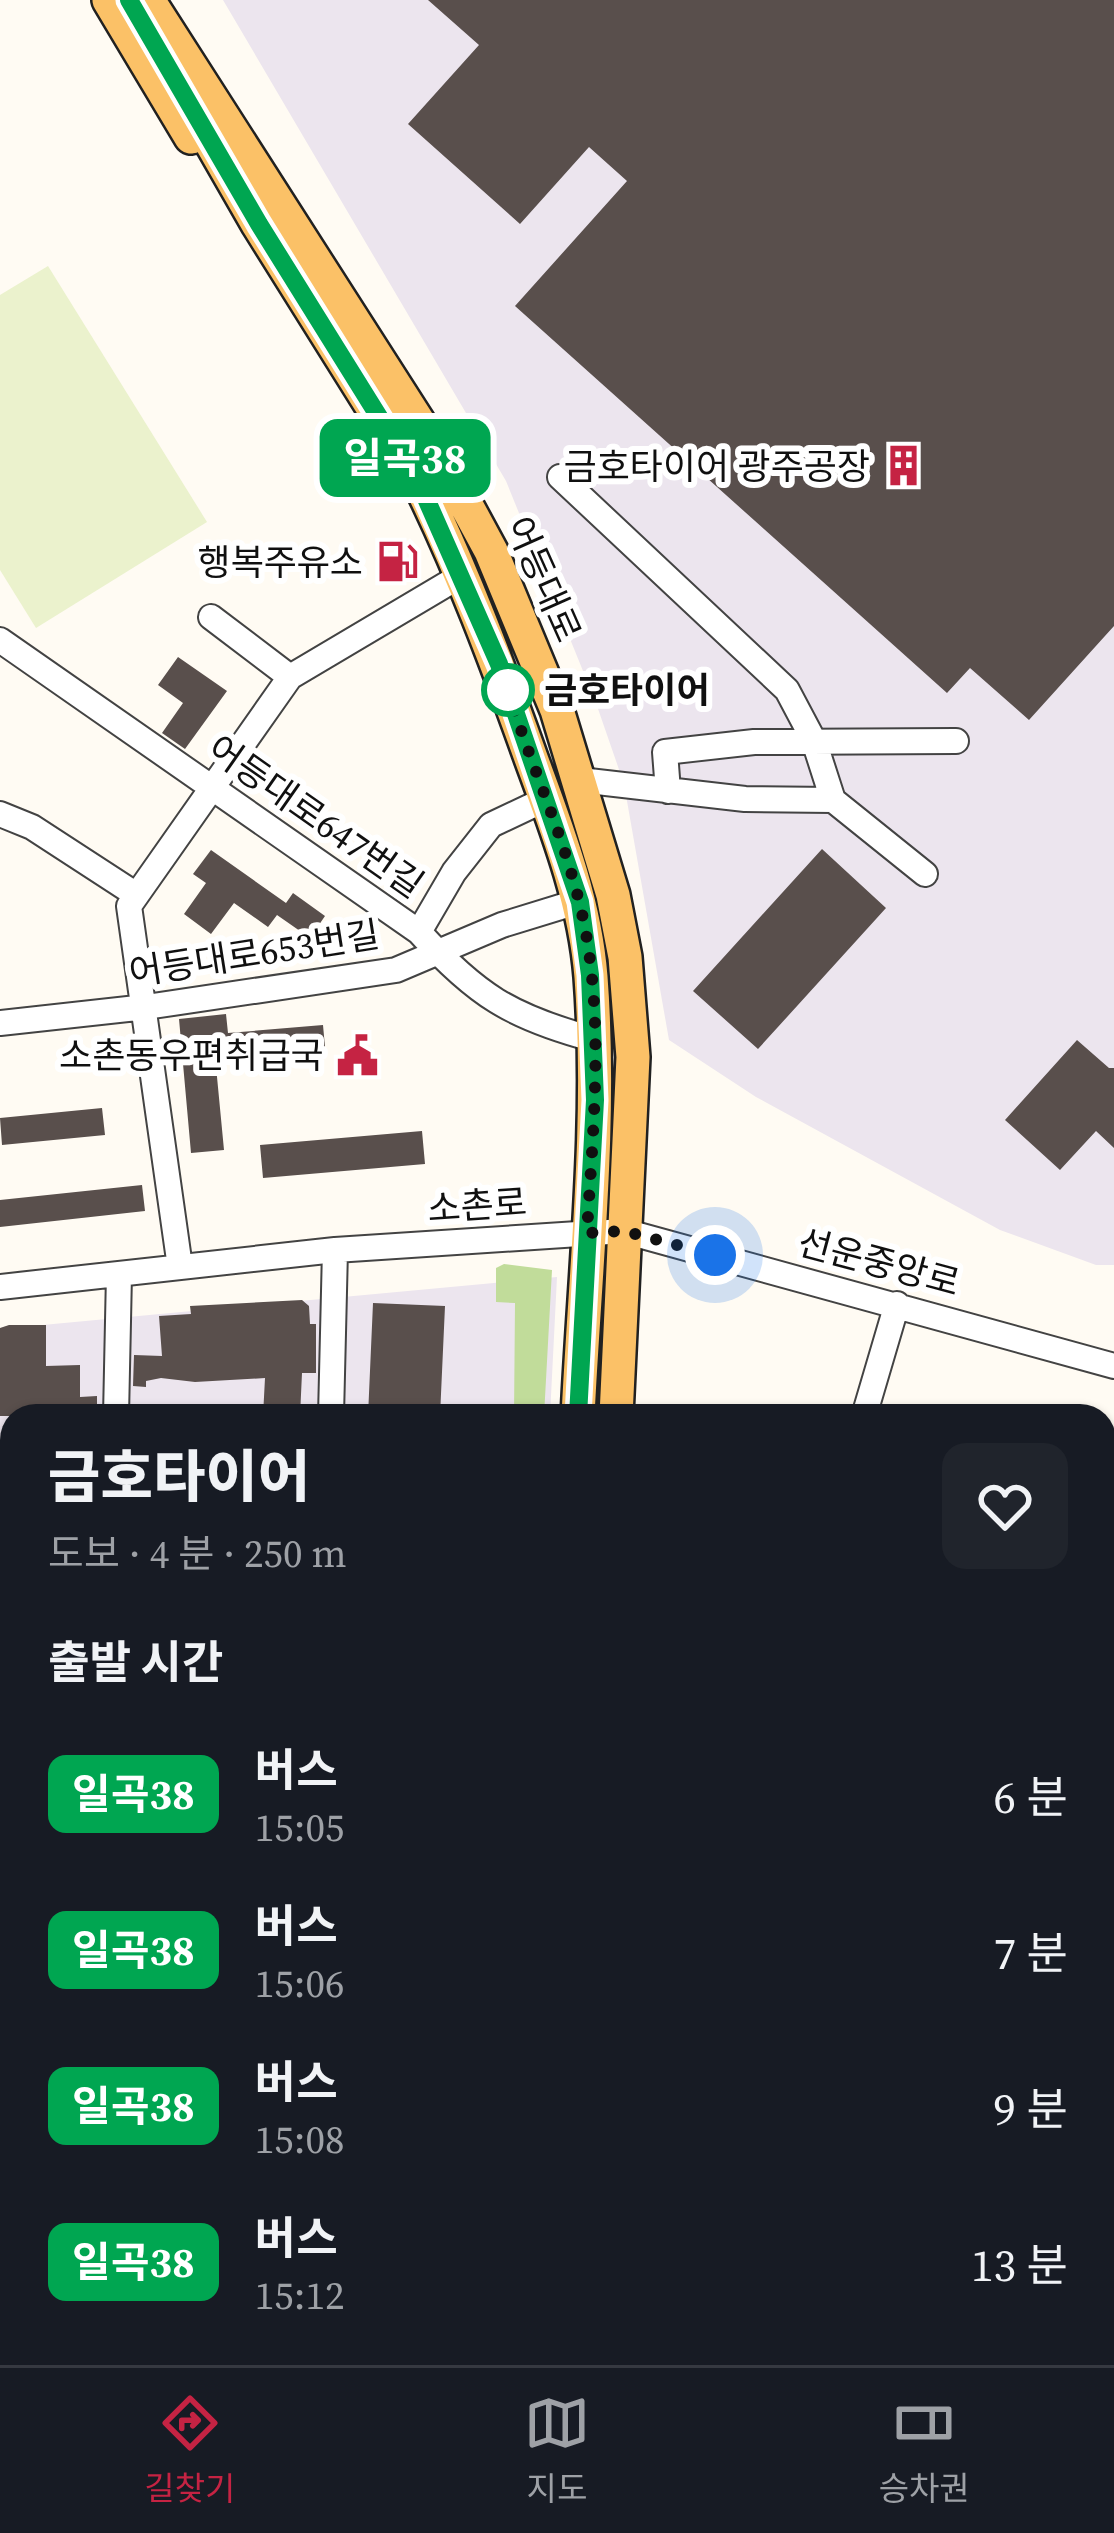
<!DOCTYPE html>
<html lang="ko">
<meta charset="utf-8">
<style>
:root{--surface:#171b24;--page:#20242c;--text:#f1f3f6;--muted:#9ea1a6;--line:#363941;--accent:#c52343}
body{margin:0;font-family:"Source Serif 4","Noto Sans KR",serif;background:var(--page);color:var(--text);height:100vh;display:flex;flex-direction:column;font-size:45px;white-space:nowrap}
*{box-sizing:border-box;margin:0}
p{font-size:39px;color:var(--muted)}
.icon{flex:none;width:66px;height:66px;fill:none;stroke:currentColor;stroke-width:2;stroke-linecap:round;stroke-linejoin:round}
.map{position:relative;flex:1;overflow:hidden}
.drawer{position:absolute;left:0px;top:1404px;width:1116px;height:963px;display:flex;flex-direction:column;background:var(--surface);border-radius:36px 36px 0 0;box-shadow:0 3px 9px #0004}
.drawer>*{flex:none}
.badge{padding:0 24px;border-radius:18px;font-size:42px;line-height:78px}
.you{position:absolute;width:60px;height:60px;margin:-30px;border:9px solid #fff;border-radius:50%;background:#1a73e8;box-shadow:0 0 0 18px #1a73e833}
.map>.badge{position:absolute;translate:-50% -50%;box-shadow:0 0 0 6px #fff}
h2{padding:0 48px;font-size:45px;line-height:108px}
.round{display:grid;place-items:center;flex:none;width:126px;height:126px;border-radius:24px;background:var(--page)}
.summary{display:flex;align-items:center;justify-content:space-between;height:204px;padding:0 48px}
h1{font-size:57px;font-weight:800;line-height:90px}
ul{padding:0;list-style:none}
li{display:flex;align-items:center;gap:36px;height:156px;padding:0 48px}
li div{flex:1}
li b{display:block;font-size:45px}
li em{font-style:normal}
li .badge{min-width:132px;font-weight:700;text-align:center}
.menu{display:flex;justify-content:space-around;align-items:center;height:168px;border-top:3px solid var(--line);background:var(--surface);font-size:33px;color:var(--muted)}
.menu a{display:grid;justify-items:center;gap:6px}
.menu .on{color:var(--accent)}
.map>svg:first-child{display:block}
.industrial{fill:#ece5ee}
.green{fill:#dbebbb}
.forest{fill:#c1dc9a}
.pitch{fill:#ebf2cd}
.building{fill:#594f4c}
.lines{fill:none;stroke-linecap:round;stroke-linejoin:round}
.minor-casing{stroke:#434343;stroke-width:28}
.major-casing{stroke:#212121;stroke-width:38}
.minor{stroke:#fff;stroke-width:24}
.major{stroke:#fbc167;stroke-width:33}
.line-casing{stroke:#fff;stroke-width:27}
.line{stroke:#00a651;stroke-width:18}
.walk{stroke:#101010;stroke-width:12;stroke-dasharray:0 21.6}
.stop-dot{fill:#fff;stroke:#00a651;stroke-width:6}
.labels{text-anchor:middle;stroke-width:12;stroke-linejoin:round;paint-order:stroke}
.poi-label{font-size:36px;fill:#101010;stroke:#fff;text-anchor:end}
.street-label{font-size:36px;fill:#101010;stroke:#fff}
.stop-label{font-size:36px;font-weight:bold;fill:#101010;stroke:#fff;text-anchor:start}
</style>
<div class="map">
<svg width="1114" height="2365" viewBox="0 0 1114 2365">
<rect width="100%" height="100%" fill="#fffbf3"/>
<path class="industrial" d="M223 0H1114V1265H1096L1000 1230 756 1097 669 1040 624 784 596 703 506 481Z
M557 1277 550 1416H12V2355H629L631 2365H0V1329Z"/>
<path class="green" d="M1114 1578V1778L1104 1783V1614Z"/>
<path class="forest" d="M504 1264 552 1270 544 1416H514L515 1303 496 1302V1268Z"/>
<path class="pitch" d="M48 266 207 522 36 628 0 570V295Z"/>
<path class="building" d="M428 0H1114V626L1029 720 970 668 947 693 515 306 627 181 589 147 520 224 408 124 479 45Z
M178 657 227 691 185 749 162 733 183 703 158 685Z
M822 849 886 908 758 1049 693 991Z
M211 850 286 903 293 893 325 916 310 938 277 915 268 927 234 903 211 934 184 914 206 883 193 874Z
M226 1014 228 1033 323 1025 325 1047 215 1056 224 1150 191 1153 179 1019Z
M1077 1040 1109 1068H1114V1148L1096 1131 1060 1170 1005 1120Z
M102 1108 105 1135 2 1145 0 1118Z
M422 1131 425 1164 263 1178 260 1145Z
M142 1185 145 1211 0 1227V1200Z
M302 1300 309 1306 310 1324H316V1373H302L300 1416H263L265 1378 195 1382 161 1378 146 1381V1387L133 1386 134 1355 162 1356 159 1316 191 1314 190 1306Z
M373 1303 445 1306 440 1416H368Z
M9 1325H46V1366L80 1365V1397L97 1396V1416H0V1328Z"/>
<g class="lines">
<defs>
<path id="minor" d="M560 477 787 690 814 741 833 800
M211 617 290 677
M0 640 419 932C476 995 511 1017 593 1039
M580 780 745 799 833 800 925 874
M668 791 665 752 754 742 956 741
M0 814 32 827 135 894
M419 932 454 872 491 825 546 799
M0 1023 146 1007 396 970 502 925 580 901
M180 1267 129 906 290 677 462 575
M0 1287 335 1250 624 1231 1114 1366
M116 1416 119 1274
M331 1416 335 1250
M864 1416 897 1304
M1104 1530 1114 1491
M0 1748 12 1749
M1104 2040 1114 2070
M0 2203H12
M108 2365V2355
M319 2365V2355
M502 2365 503 2355"/>
<path id="major" d="M109 0 191 137
M148 0 438 453 491 551 557 710 613 895 625 957 633 1057 616 1416
M192 109 258 224 417 478C462 569 497 663 531 758 557 829 585 901 591 977 602 1123 585 1271 578 1416
M668 2355 671 2365
M712 2355 716 2365"/>
</defs>
<use href="#minor" class="minor-casing"/>
<use href="#major" class="major-casing"/>
<use href="#minor" class="minor"/>
<use href="#major" class="major"/>
</g>
<g class="lines">
<defs>
<path id="line" d="M129 0 259 224 417 478 499 664 580 902 590 975 595 1100 578 1416"/>
</defs>
<use href="#line" class="line-casing"/>
<use href="#line" class="line"/>
<path class="walk" d="M508 690C529 760 561 829 579 901 606 1008 593 1125 587 1233L624 1231 715 1255"/>
</g>
<defs>
<symbol id="building-bare" viewBox="-9 -9 18 18"><path d="M-4-6H4V6H1V3H-1V6H-4ZM-2.5-4.3h1.7v1.8h-1.7ZM.8-4.3h1.7v1.8H.8ZM-2.5-1h1.7V.8h-1.7ZM.8-1h1.7V.8H.8Z" fill="#c52343" stroke="#fff" stroke-width="2.5" paint-order="stroke"/></symbol>
<symbol id="fuel-bare" viewBox="-9 -9 18 18"><path d="M-5.5-6h7V0h2V4h1.3V-2.5L3-4.5l.8-.8L6-3V5H2.5V1h-1V6h-7ZM-4.2-4.7v3.2H.2V-4.7Z" fill="#c52343" stroke="#fff" stroke-width="2.5" paint-order="stroke"/></symbol>
<symbol id="civic-bare" viewBox="-9 -9 18 18"><path d="M-.6-6.5H3V-4.5H.6V-3L4-1V1h2V6H-6V1h2V-1L-.6-3ZM-1.2 2.5V6h2.4V2.5Z" fill="#c52343" stroke="#fff" stroke-width="2.5" paint-order="stroke"/></symbol>
</defs>
<g fill-rule="evenodd">
<use href="#building-bare" x="874" y="436" width="59" height="59"/>
<use href="#fuel-bare" x="368" y="532" width="59" height="59"/>
<use href="#civic-bare" x="328" y="1026" width="59" height="59"/>
</g>
<circle class="stop-dot" cx="508" cy="690" r="24"/>
<g class="labels">
<g class="poi-label">
<text x="870" y="479">금호타이어 광주공장</text>
<text x="363" y="575">행복주유소</text>
<text x="324" y="1068">소촌동우편취급국</text>
</g>
<g class="street-label">
<text transform="translate(544 579) rotate(66)" y="13">어등대로</text>
<text transform="translate(316 816) rotate(35)" y="13">어등대로647번길</text>
<text transform="translate(254 953) rotate(-9)" y="13">어등대로653번길</text>
<text transform="translate(477 1205) rotate(-4)" y="13">소촌로</text>
<text transform="translate(879 1262) rotate(15)" y="13">선운중앙로</text>
</g>
<g class="stop-label">
<text x="544" y="703">금호타이어</text>
</g>
</g>
</svg>
<div class="you" style="left:715px;top:1255px"></div>
<b class="badge" style="left:405px;top:458px;background:#00a651;color:#fff">일곡38</b>
<section class="drawer">
<div class="summary"><div><h1>금호타이어</h1><p>도보 · 4 분 · 250 m</p></div><a class="round"><svg class="icon" aria-label="heart" viewBox="0 0 24 24"><path d="M12 20l-8-8c-3-5 5-10 8-4 3-6 11-1 8 4z"/></svg></a></div>
<h2>출발 시간</h2>
<ul>
<li><span class="badge" style="background:#00a651;color:#fff">일곡38</span><div><b>버스</b><p>15:05</p></div><em>6 분</em></li>
<li><span class="badge" style="background:#00a651;color:#fff">일곡38</span><div><b>버스</b><p>15:06</p></div><em>7 분</em></li>
<li><span class="badge" style="background:#00a651;color:#fff">일곡38</span><div><b>버스</b><p>15:08</p></div><em>9 분</em></li>
<li><span class="badge" style="background:#00a651;color:#fff">일곡38</span><div><b>버스</b><p>15:12</p></div><em>13 분</em></li>
</ul>
</section>
</div>
<nav class="menu">
<a class="on"><svg class="icon" aria-label="directions" viewBox="0 0 24 24"><path d="M12 3l9 9-9 9-9-9zM9 14v-3h6M13 9l2 2-2 2"/></svg>길찾기</a>
<a><svg class="icon" aria-label="map" viewBox="0 0 24 24"><path d="M3 6l6-2 6 2 6-2v14l-6 2-6-2-6 2zM9 4v14M15 6v14"/></svg>지도</a>
<a><svg class="icon" aria-label="tickets" viewBox="0 0 24 24"><path d="M3 7h18v10H3zM15 7v10"/></svg>승차권</a>
</nav>
